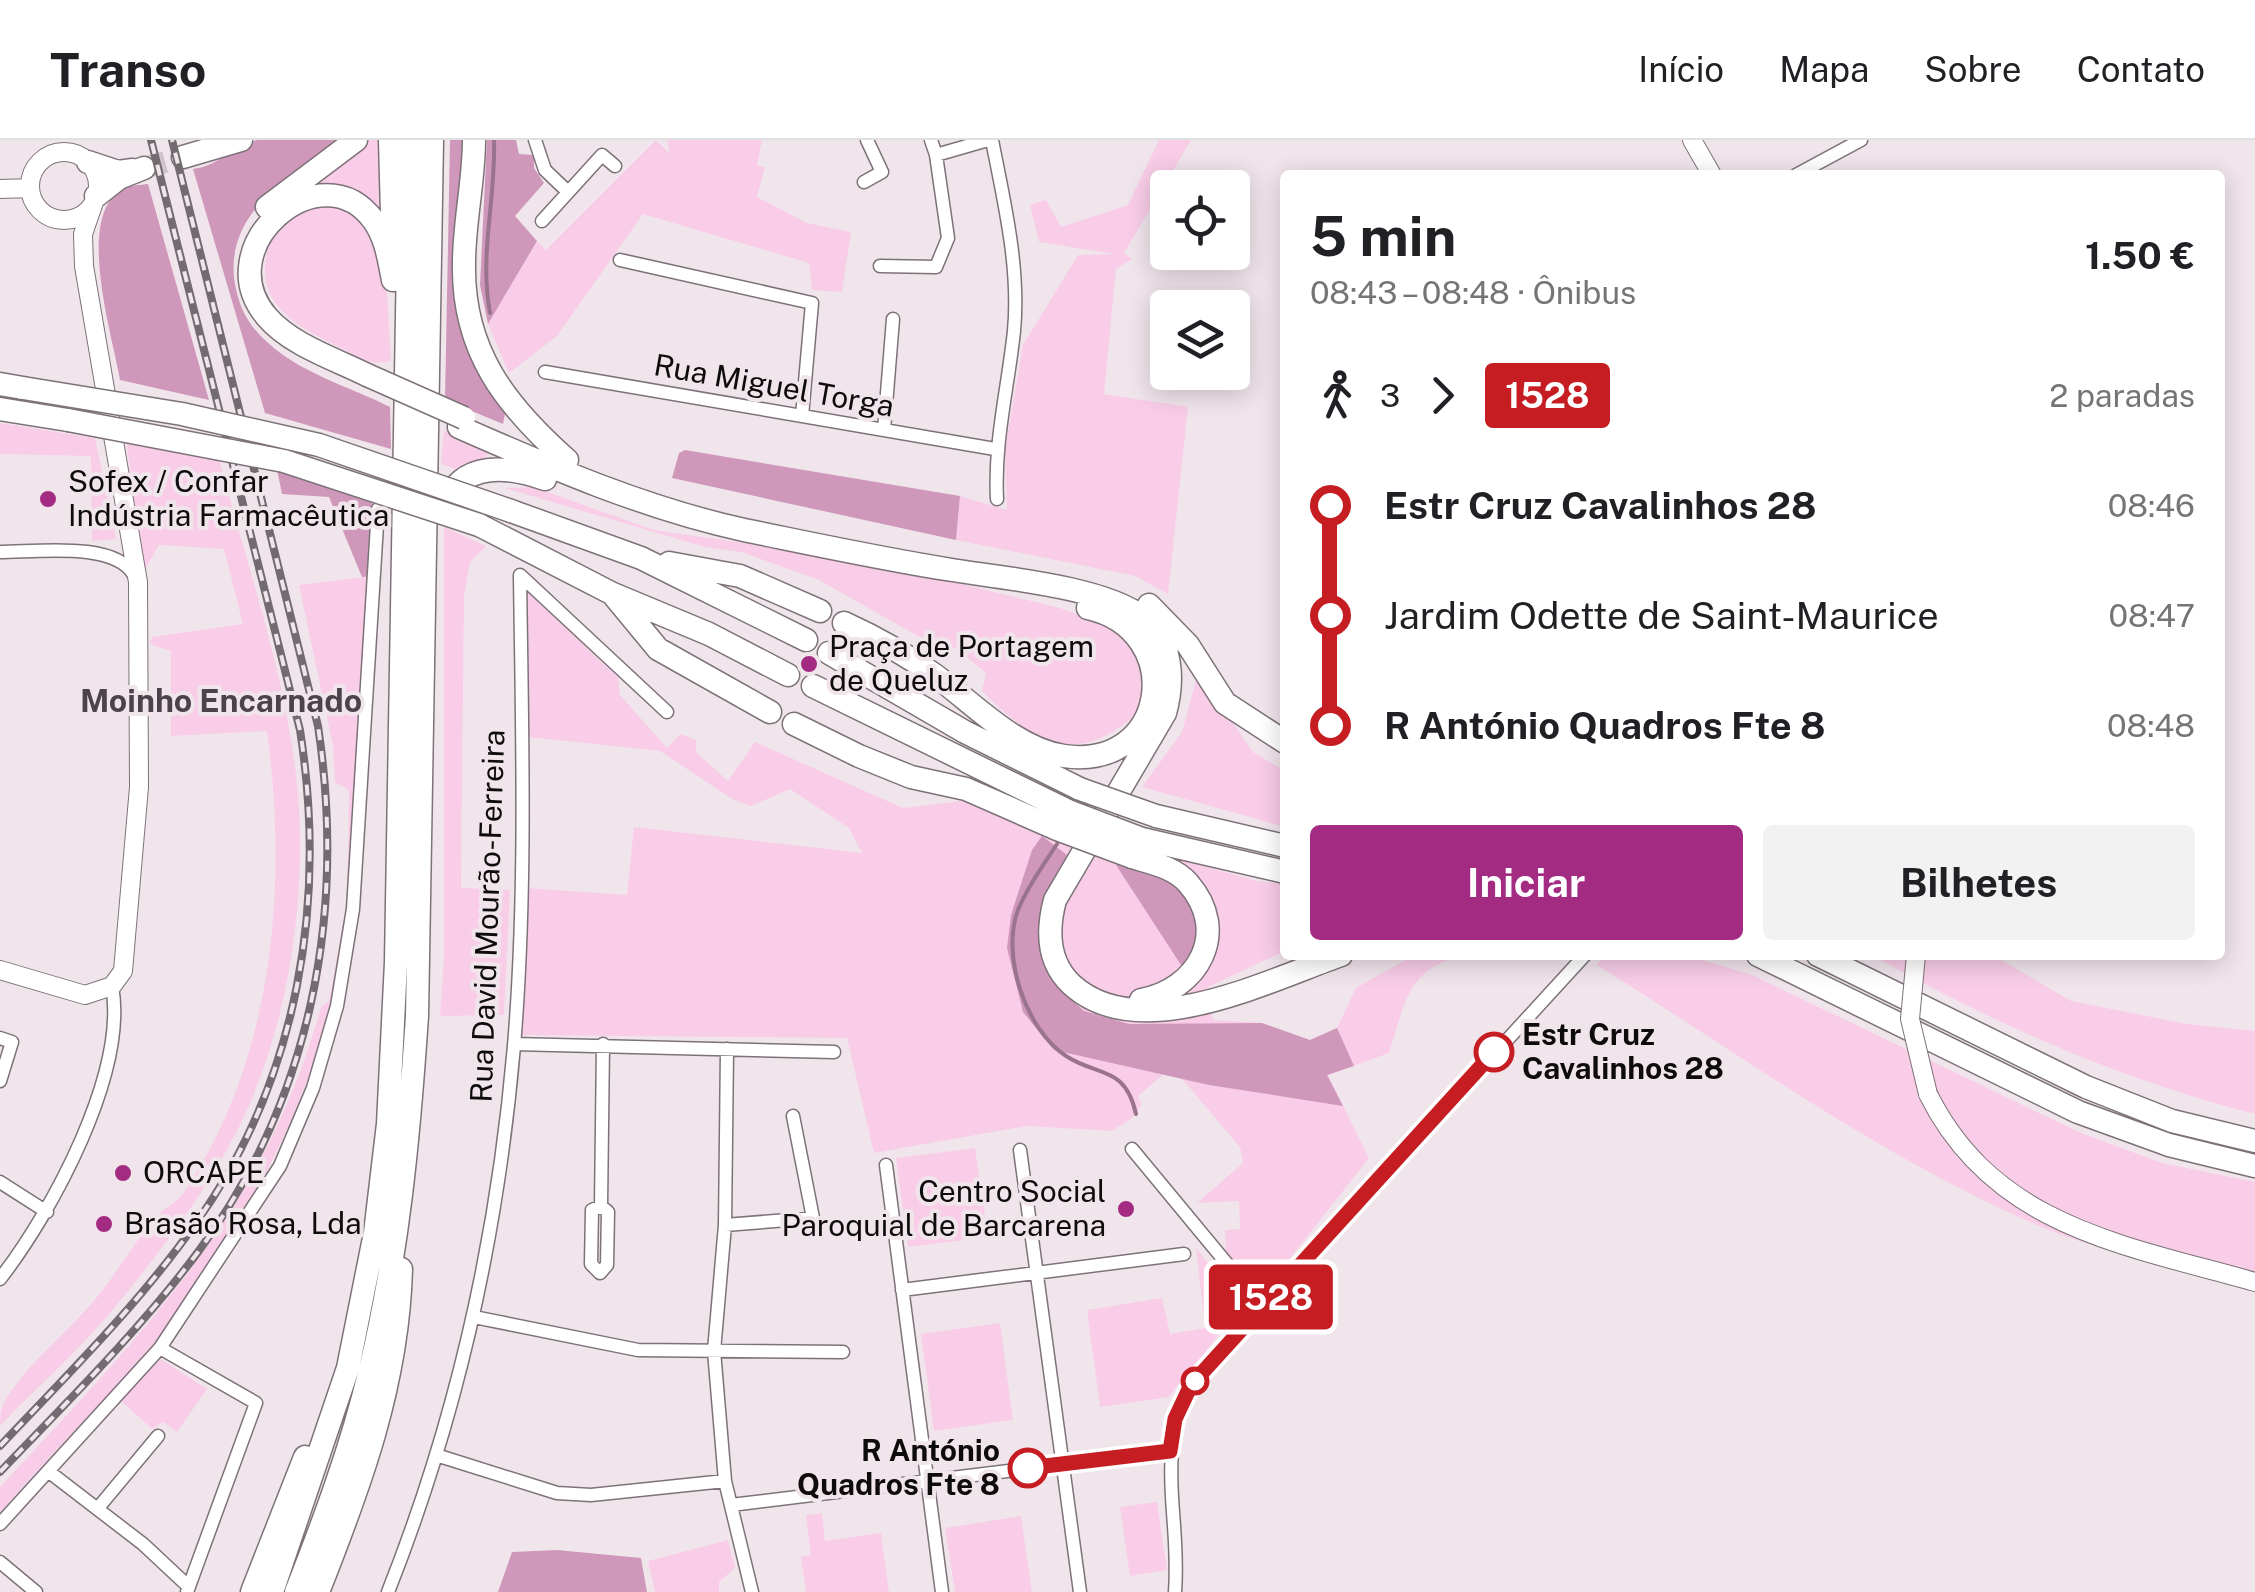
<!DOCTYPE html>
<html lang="pt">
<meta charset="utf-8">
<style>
:root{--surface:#fff;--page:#f2f2f2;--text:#202124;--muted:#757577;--line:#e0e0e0;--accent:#a32b82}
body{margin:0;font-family:"Public Sans",sans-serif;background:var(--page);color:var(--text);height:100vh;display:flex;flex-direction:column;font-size:38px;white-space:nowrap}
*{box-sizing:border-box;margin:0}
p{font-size:32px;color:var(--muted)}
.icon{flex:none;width:55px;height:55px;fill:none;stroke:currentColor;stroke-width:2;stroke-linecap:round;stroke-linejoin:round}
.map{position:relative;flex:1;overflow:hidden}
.panel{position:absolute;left:1280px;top:30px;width:945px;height:790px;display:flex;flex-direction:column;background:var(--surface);border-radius:10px;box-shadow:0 5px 25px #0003}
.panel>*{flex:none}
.badge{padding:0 20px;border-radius:8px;font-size:35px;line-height:65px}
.buttons{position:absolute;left:1150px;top:30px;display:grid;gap:20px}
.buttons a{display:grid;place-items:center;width:100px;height:100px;border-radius:10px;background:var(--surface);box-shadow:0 5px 25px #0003;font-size:50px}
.map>.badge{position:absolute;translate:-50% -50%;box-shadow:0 0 0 5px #fff}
.legs{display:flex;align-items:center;gap:15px;height:110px;padding:0 30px;font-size:32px}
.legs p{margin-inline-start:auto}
.head{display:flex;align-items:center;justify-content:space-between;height:170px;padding:0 30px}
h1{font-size:55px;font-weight:700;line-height:75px}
.cta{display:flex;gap:20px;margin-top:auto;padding:20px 30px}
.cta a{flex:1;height:115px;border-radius:10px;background:var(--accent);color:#fff;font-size:40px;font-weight:700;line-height:115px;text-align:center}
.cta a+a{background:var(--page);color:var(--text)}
ul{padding:0 30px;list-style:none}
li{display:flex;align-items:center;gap:35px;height:110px;font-size:38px}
li i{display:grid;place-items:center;width:15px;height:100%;margin:0 12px;background:currentColor}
li i::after{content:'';width:25px;height:25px;margin:-12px;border:8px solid;border-radius:50%;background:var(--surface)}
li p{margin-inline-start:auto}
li:first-child i{background:linear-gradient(#0000 50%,currentColor 0)}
li:last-child i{background:linear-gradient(currentColor 50%,#0000 0)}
header{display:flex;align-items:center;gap:60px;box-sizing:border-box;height:140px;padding:0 50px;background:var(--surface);border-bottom:2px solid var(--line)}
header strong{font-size:48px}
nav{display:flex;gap:55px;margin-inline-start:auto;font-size:35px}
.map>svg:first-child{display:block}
.green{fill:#f9cde8}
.forest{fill:#cf98ba}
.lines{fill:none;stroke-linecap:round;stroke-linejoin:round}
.stream{stroke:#9a738c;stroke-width:4}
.highway-tunnel{stroke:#cfc4cb;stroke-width:22;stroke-dasharray:22 11;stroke-linecap:butt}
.street-casing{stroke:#7c7278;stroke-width:15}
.secondary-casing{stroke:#7c7278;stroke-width:20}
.highway-casing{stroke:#7c7278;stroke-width:25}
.street{stroke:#fff;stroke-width:12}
.secondary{stroke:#fff;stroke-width:18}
.highway{stroke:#fff;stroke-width:22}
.rail-casing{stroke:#726b6f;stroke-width:8}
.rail{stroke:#f1e5ec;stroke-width:4;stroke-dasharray:11;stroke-linecap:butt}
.secondary-bridge-casing{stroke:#7c7278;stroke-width:20;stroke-linecap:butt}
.highway-bridge-casing{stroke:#7c7278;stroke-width:25;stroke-linecap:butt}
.secondary-bridge{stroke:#fff;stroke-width:18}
.highway-bridge{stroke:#fff;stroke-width:22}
.line-1-casing{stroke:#fff;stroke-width:22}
.line-1{stroke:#c61d23;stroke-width:15}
.poi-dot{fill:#a32b82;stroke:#f1e5ec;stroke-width:4}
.stop-1-dot{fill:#fff;stroke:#c61d23;stroke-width:5}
.labels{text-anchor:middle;stroke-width:8;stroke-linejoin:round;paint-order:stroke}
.street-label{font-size:30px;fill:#0e0b0d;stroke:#f1e5ec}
.poi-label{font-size:30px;fill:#0e0b0d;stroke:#f1e5ec;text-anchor:start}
.stop-label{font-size:30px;font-weight:bold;fill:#0e0b0d;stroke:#f1e5ec;text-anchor:start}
.neighbourhood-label{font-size:32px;font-weight:bold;fill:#4c4348;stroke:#f1e5ec}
</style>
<header>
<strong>Transo</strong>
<nav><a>Início</a><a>Mapa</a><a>Sobre</a><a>Contato</a></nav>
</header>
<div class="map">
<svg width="2255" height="1452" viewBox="0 0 2255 1452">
<rect width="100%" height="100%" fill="#f1e5ec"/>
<path class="green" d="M363 0H386L387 74 363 56 303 54Z
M656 0 670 14 667 0H762L757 26 765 27 757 57 807 83 851 92 842 152 812 150 809 123 643 74 557 196 509 233 488 184 537 101 546 110Z
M1159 0H1191L1124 113 1132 119 1116 129 1104 254 1188 267 1168 454 1135 436 956 400 960 356 1007 370 1005 309 1023 205 1078 115 1115 114 1039 102 1030 65 1046 60 1061 87 1128 65Z
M329 63 364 77 386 135 391 221C370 226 359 218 341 208 316 196 287 182 272 158 257 133 267 90 292 75 302 68 317 66 329 63Z
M0 283 95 298 116 399 92 401 91 316 0 314Z
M444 290 495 308 466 333 441 324Z
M126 302 218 315C246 424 289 543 298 654 307 765 287 893 236 993 204 1055 160 1112 116 1166 81 1209 38 1246 0 1286 0 1271 2 1263 11 1251 34 1218 67 1192 93 1162 116 1135 133 1103 157 1076 165 1067 177 1063 184 1052 274 919 288 745 267 591L171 596V511L150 504 152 497 243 484 224 409 159 405 144 431Z
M533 347 654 390 866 421 1060 468 1118 489 1140 512 1142 569C1080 628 1036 607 982 551L986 533 955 508H939L819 440 741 412 705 407 505 348Z
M444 387 486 406 470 422 464 457 461 748 510 750 504 875 440 876 444 819Z
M373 436C364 567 364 723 335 850 306 974 235 1107 154 1204 105 1262 50 1315 0 1372V1347C141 1195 264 1073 321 867L329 861 347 762 349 650 335 642 333 606 299 445Z
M527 450 618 538 620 555 667 608 680 594 696 600V612L728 641 755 602 903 668 970 660 1257 741 1285 744V811L1208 847 1213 880 1262 883 1307 901 1337 888 1356 848 1414 815H1470C1407 825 1406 861 1389 913L1328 935 1369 1018 1272 1141H1257L1226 1115 1225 1090 1240 1089 1239 1061 1197 1063 1243 1023 1240 1007 1172 927 1138 956 1141 965 1132 978 1112 991 1027 986 874 1013 847 898 522 895 526 748 627 755 634 687 862 713 849 688 790 649 751 666 732 659 660 611 528 597Z
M1198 533 1253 612 1285 631V687L1142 647 1182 592Z
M1605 815H1686L1752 835 2081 993 2162 1023 2255 1042V1143C2187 1128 2114 1116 2049 1090 1888 1023 1744 917 1597 825Z
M1872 815H1993L2071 861 2187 884 2255 891V974C2122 940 1991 883 1872 815Z
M975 1008 988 1097 908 1107 896 1018Z
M1196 1108C1206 1123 1230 1143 1234 1160 1238 1180 1182 1237 1169 1257L1100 1267 1087 1170 1162 1158 1170 1194 1205 1188Z
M1000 1183 1013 1280 934 1291 921 1194Z
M159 1218 207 1249 177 1292 163 1282 152 1289 120 1260Z
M1157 1362 1167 1430 1130 1436 1120 1367Z
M822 1373 825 1401 881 1393 889 1452H806L801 1417 811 1415 806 1375Z
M1021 1376 1032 1452H955L945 1388Z
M728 1400 735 1428 719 1442V1452H655L648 1421Z"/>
<path class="forest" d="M257 0H341C290 37 223 72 235 144 240 172 251 189 274 208 305 234 354 249 390 267L391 309 265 273 193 29C215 27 234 8 257 0Z
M450 0H470L460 157 506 268 503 284 445 260Z
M487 0H516L519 14 534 15V28L544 43 515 76 537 101 488 184 480 145Z
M148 44 209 260 120 240C113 197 73 71 125 48 131 45 141 45 148 44Z
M685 310 960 356 956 400 672 338 679 313Z
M276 325 372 356 373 436 362 437 329 357 282 354Z
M1042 696 1067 715 1043 773 1054 835 1064 853 1084 871 1129 884 1262 883 1310 900 1337 888 1354 926 1327 935 1343 966 1209 945 1054 910 1023 872 1007 808 1011 775 1032 710Z
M1122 721C1184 739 1207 759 1191 825H1181L1116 725Z
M557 1410 641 1418 647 1452H498L512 1412Z"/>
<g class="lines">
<path class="stream" d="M490 173C479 114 496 59 494 0
M1057 704C1044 724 1027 747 1018 770 1001 815 1025 889 1066 916 1098 937 1125 925 1136 974"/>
<path class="highway-tunnel" d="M144 28 183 17"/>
<defs>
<path id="street" d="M535 0 545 30 568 52
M931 0 936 15 988 0
M992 0C1004 62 1020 127 1014 191 1008 248 994 301 997 359
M1796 35 1861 0
M864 42 882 32 867 0
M542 81 602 15 615 26
M620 120 812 163 802 276
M880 126 936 127 948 98 936 15
M545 232 995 309
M884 290 893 179
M0 412C36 412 115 401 134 435
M520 435 667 572
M0 898 12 902 0 941
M514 904 834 912
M727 909 725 1085 714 1211 725 1341 752 1452
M1132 1009 1262 1166
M1020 1010 1080 1452
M886 1025 942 1452
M0 1042 47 1072
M601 1066 608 1072 607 1125 600 1133 591 1124 592 1070 601 1066 603 904
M725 1085 813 1078 793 976
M0 1139C52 1072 128 932 112 846
M902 1150 1184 1114
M474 1177 638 1210 843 1212
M160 1208 256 1263 187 1452
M436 1315 557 1353 591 1355 725 1341
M48 1331 143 1404 189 1447
M731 1365 1170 1311
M98 1368 158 1296
M0 1384 160 1208 280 1026 313 948 337 866 353 769 378 369
M0 1422 36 1452
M388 1452C457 1278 498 1092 514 906 527 750 522 591 520 435
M1175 1452C1181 1373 1154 1321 1191 1245L1585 815"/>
<path id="secondary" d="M1692 0 1712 35
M30 46a34 34 0 1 1 68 0a34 34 0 1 1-68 0Z
M0 49 30 48
M0 830 85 855 112 846 123 831 139 647 138 442 84 126 83 94 94 62
M1928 954C1994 1087 2125 1105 2255 1142"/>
<path id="highway" d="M390 0 393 111
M474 0C474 41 464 82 464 123 462 210 505 265 567 320
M183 17 241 0
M88 22 118 32 133 30
M96 56 119 38 144 28
M267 67 356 0
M367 235C335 219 291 205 267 177 206 106 322 8 374 81 386 98 389 120 393 140
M0 244 23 248
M0 269 68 280
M459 287C552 328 644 368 744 390 813 404 882 419 952 430 1002 438 1103 447 1142 477 1173 500 1174 540 1165 573L1055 760C1047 790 1047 822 1072 845 1139 906 1267 841 1341 815
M445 365C462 320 508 326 545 339
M511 371 641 418 806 500
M479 385 613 454 709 494 788 535
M669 423 740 436 820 471
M615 457 658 509 770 572
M1149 465 1188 505 1225 563 1285 602
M844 483C877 498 907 515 936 536 974 564 1016 609 1064 616 1170 631 1187 490 1088 468
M829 513 965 592 1080 649
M813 546 1068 671
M794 584 859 616 911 637 966 649 1057 689
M1156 676 1285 706
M1142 699 1285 732
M1132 717C1151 723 1174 727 1188 743 1231 792 1198 850 1141 860
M1758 815 2078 972 2169 1005 2255 1026
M1818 815 2086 947 2172 981 2255 1001
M252 1452 305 1317
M272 1452 348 1228 375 1093 388 984 396 822 410 0
M296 1452C324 1381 351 1308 369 1234 398 1116 409 996 417 876L432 0
M318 1452C360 1346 398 1244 401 1129"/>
</defs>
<use href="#street" class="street-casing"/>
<use href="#secondary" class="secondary-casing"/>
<use href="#highway" class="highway-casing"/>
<use href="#street" class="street"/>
<use href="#secondary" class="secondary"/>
<use href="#highway" class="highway"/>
<defs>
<path id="rail" d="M0 1306C68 1234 139 1164 196 1083 299 938 327 762 300 590L151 0
M0 1332C68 1261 139 1191 198 1112 312 958 346 773 318 586L172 0"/>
</defs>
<use href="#rail" class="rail-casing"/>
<use href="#rail" class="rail"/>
<defs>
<path id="secondary-bridge" d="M1916 815 1910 879 1928 954"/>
<path id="highway-bridge" d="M367 235 464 278
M23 248 182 274 319 305 511 371
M68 280 284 321 479 385
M1080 649 1156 676
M1068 671 1142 699
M1057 689 1132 717"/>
</defs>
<use href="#secondary-bridge" class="secondary-bridge-casing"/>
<use href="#highway-bridge" class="highway-bridge-casing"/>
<use href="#secondary-bridge" class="secondary-bridge"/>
<use href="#highway-bridge" class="highway-bridge"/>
</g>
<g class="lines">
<defs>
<path id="line-1" d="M1028 1328 1170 1311 1175 1279 1191 1245 1494 912"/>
</defs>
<use href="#line-1" class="line-1-casing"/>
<use href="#line-1" class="line-1"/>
</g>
<g class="poi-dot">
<circle cx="48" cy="359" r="10"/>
<circle cx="809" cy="524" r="10"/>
<circle cx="123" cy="1033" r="10"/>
<circle cx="1126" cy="1069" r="10"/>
<circle cx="104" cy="1084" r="10"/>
</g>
<g class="stop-1-dot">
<circle cx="1494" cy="912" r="18"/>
<circle cx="1195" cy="1241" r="12"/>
<circle cx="1028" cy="1328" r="18"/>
</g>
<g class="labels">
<g class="street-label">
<text transform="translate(774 246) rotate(10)" y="10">Rua Miguel Torga</text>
<text transform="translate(488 776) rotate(-88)" y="10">Rua David Mourão-Ferreira</text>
</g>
<g class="poi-label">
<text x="68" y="352">Sofex / Confar<tspan x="68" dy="34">Indústria Farmacêutica</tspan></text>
<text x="829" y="517">Praça de Portagem<tspan x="829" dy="34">de Queluz</tspan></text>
<text x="143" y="1043">ORCAPE</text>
<text x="1106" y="1062" text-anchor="end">Centro Social<tspan x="1106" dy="34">Paroquial de Barcarena</tspan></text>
<text x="124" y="1094">Brasão Rosa, Lda</text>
</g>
<g class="stop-label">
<text x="1522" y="905">Estr Cruz<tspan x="1522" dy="34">Cavalinhos 28</tspan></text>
<text x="1000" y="1321" text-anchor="end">R António<tspan x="1000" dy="34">Quadros Fte 8</tspan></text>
</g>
<g class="neighbourhood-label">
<text x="221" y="572">Moinho Encarnado</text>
</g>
</g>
</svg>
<div class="buttons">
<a><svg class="icon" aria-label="locate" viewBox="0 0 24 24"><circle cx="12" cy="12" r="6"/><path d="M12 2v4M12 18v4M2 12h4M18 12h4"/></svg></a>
<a><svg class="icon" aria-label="layers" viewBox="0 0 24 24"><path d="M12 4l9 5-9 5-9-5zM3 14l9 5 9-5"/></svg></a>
</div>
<b class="badge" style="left:1271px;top:1157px;background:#c61d23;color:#fff">1528</b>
<section class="panel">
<div class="head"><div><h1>5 min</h1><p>08:43 – 08:48 · Ônibus</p></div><b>1.50 €</b></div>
<div class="legs"><svg class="icon" aria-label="walk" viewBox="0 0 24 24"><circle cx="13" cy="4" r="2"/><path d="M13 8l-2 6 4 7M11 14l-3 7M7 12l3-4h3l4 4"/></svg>3<svg class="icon" aria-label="forward" viewBox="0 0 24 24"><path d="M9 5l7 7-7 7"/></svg><b class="badge" style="background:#c61d23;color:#fff">1528</b><p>2 paradas</p></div>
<ul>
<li><i style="color:#c61d23"></i><b>Estr Cruz Cavalinhos 28</b><p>08:46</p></li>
<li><i style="color:#c61d23"></i><span>Jardim Odette de Saint-Maurice</span><p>08:47</p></li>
<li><i style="color:#c61d23"></i><b>R António Quadros Fte 8</b><p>08:48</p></li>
</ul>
<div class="cta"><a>Iniciar</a><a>Bilhetes</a></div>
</section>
</div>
